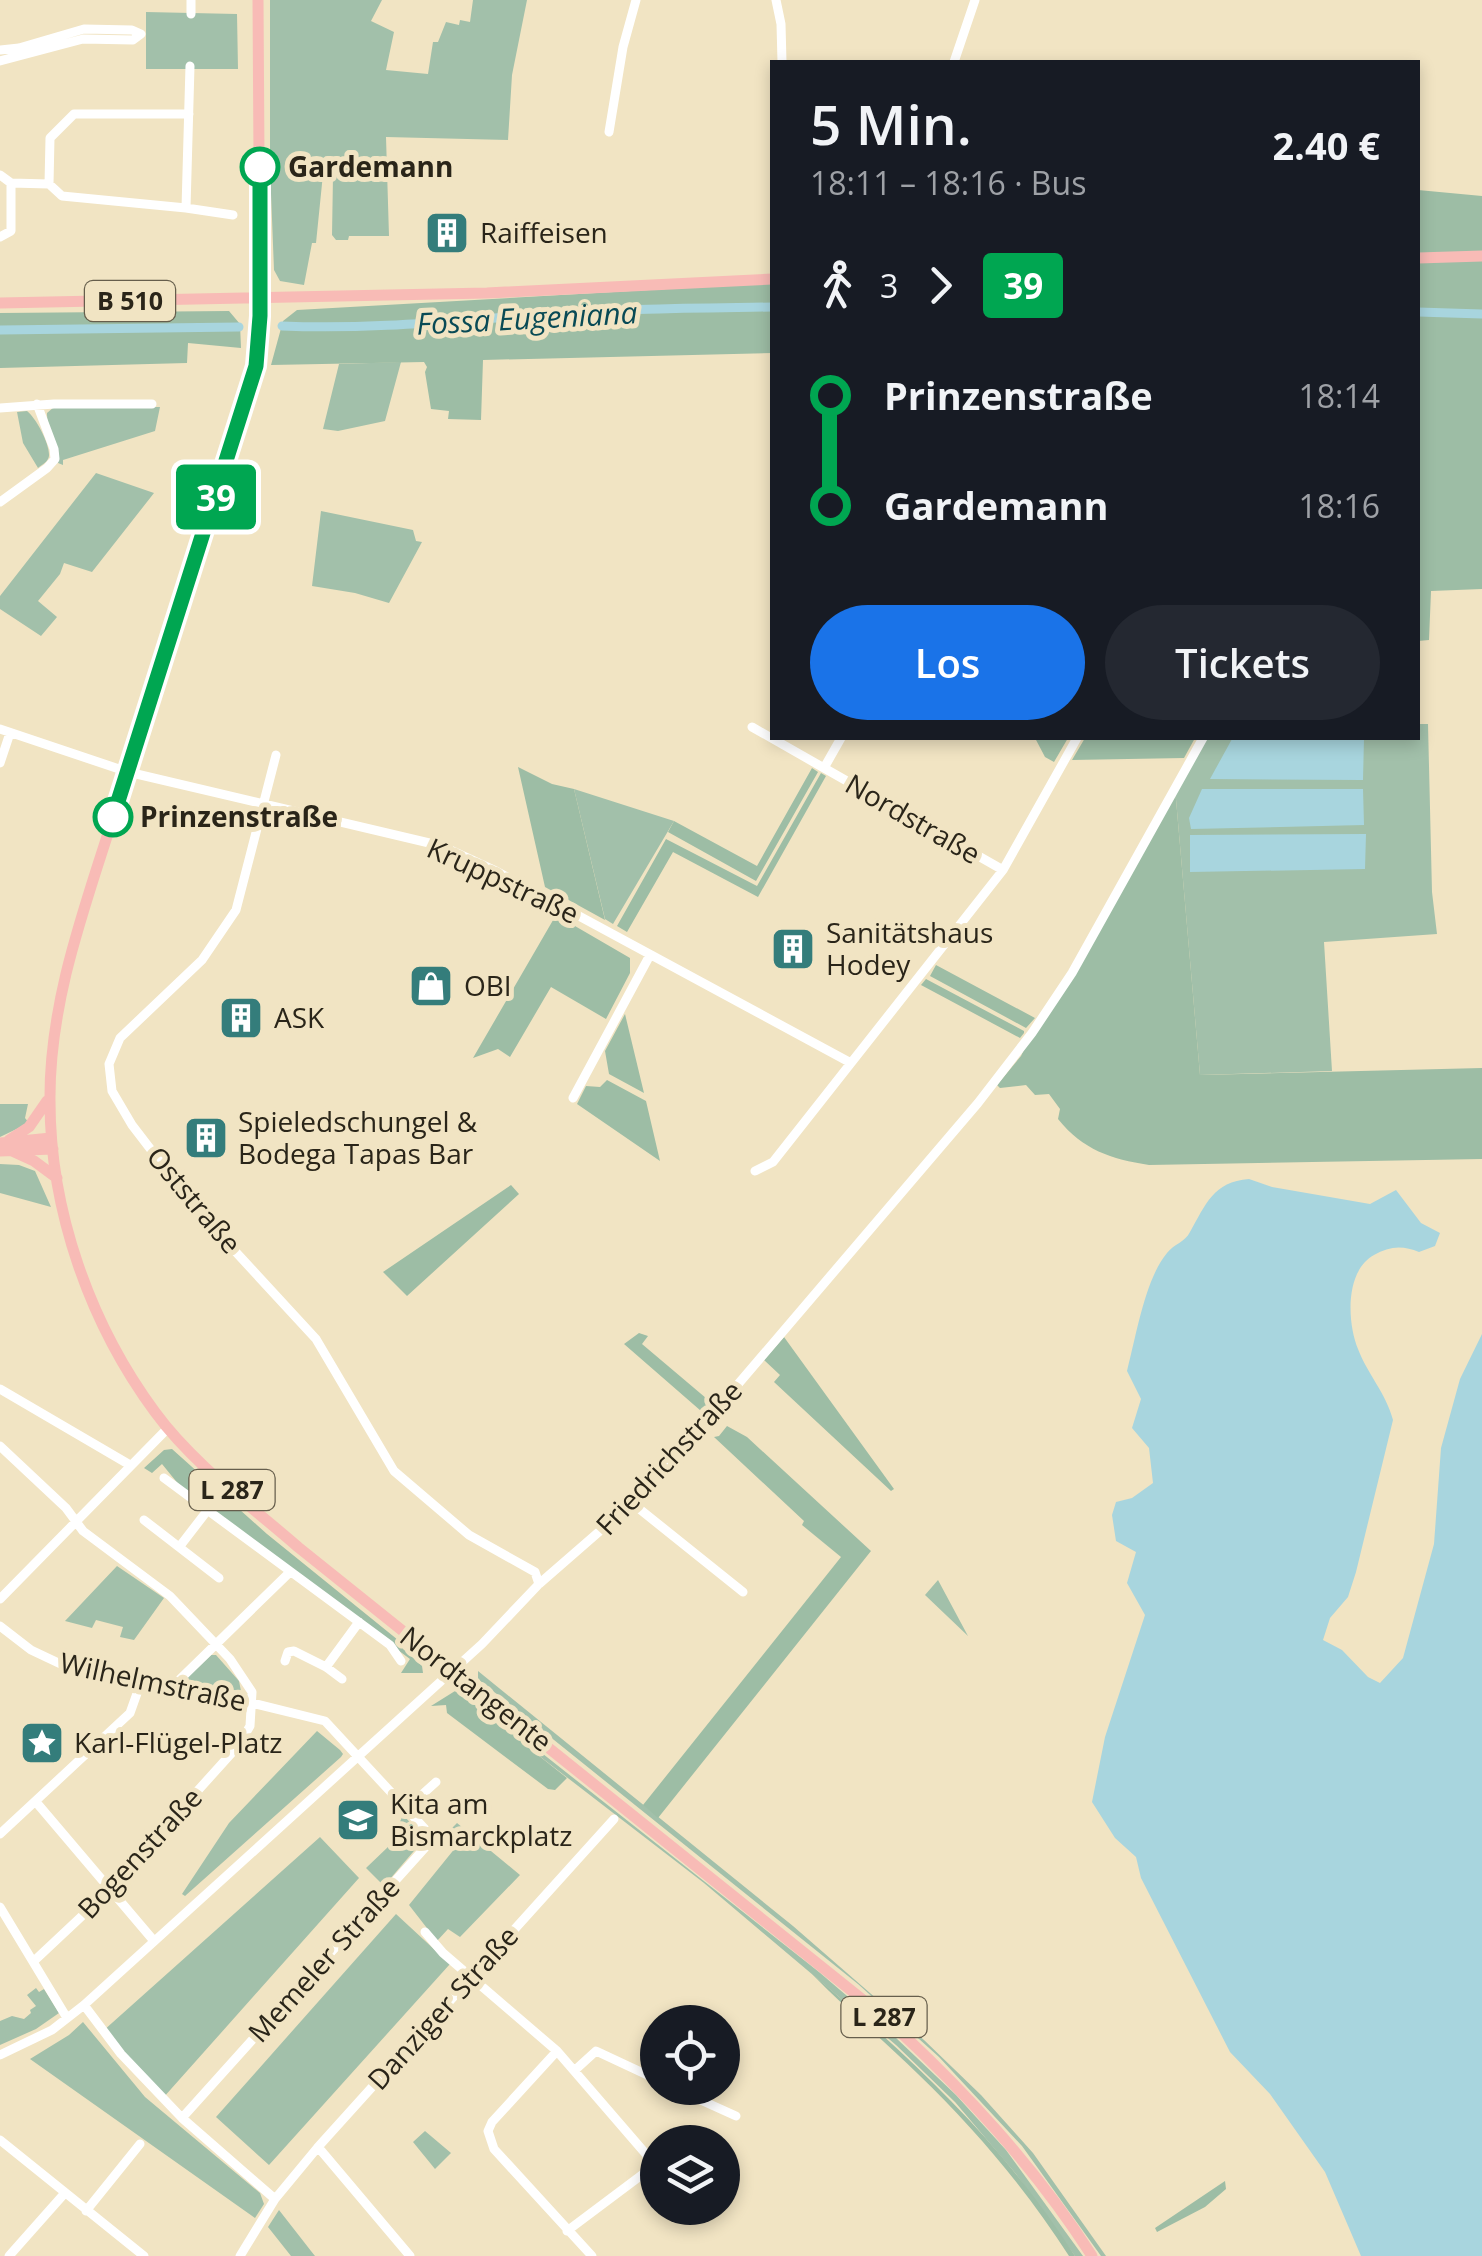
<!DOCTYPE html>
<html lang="de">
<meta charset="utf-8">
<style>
:root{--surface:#171b24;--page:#242831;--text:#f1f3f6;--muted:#9ea1a6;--accent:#1a73e8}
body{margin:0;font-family:"Open Sans",sans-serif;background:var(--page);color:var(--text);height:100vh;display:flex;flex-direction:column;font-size:38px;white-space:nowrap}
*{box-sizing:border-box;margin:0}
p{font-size:32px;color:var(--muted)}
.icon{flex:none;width:55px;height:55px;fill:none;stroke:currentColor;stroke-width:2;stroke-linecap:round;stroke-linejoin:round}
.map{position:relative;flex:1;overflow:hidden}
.drawer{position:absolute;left:770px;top:60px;width:650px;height:680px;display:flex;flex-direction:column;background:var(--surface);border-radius:0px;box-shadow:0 5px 15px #0003}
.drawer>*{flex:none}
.badge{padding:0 20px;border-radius:8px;font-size:35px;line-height:65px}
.fabs{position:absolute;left:640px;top:2005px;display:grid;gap:20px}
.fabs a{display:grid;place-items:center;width:100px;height:100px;border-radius:50%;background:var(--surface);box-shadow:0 5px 15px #0003;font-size:50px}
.map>.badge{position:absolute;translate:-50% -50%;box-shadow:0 0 0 5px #fff}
.legs{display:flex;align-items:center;gap:15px;height:110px;padding:0 40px;font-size:32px}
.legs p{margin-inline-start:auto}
.headline{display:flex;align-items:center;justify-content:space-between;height:170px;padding:0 40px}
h1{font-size:55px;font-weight:600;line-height:75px}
.button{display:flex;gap:20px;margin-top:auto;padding:20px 40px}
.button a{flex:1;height:115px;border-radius:60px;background:var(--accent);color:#fff;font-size:40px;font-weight:600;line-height:115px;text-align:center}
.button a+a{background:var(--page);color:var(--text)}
ul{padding:0 40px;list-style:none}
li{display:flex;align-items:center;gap:35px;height:110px;font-size:38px}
li i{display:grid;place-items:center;width:15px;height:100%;margin:0 12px;background:currentColor}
li i::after{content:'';width:25px;height:25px;margin:-12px;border:8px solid;border-radius:50%;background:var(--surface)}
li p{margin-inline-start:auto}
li:first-child i{background:linear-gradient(#0000 50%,currentColor 0)}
li:last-child i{background:linear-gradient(currentColor 50%,#0000 0)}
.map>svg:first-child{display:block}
.green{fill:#a2c0aa}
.forest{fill:#9dbda5}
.water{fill:#a8d5de}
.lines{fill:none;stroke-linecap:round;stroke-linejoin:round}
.canal{stroke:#a8d5de;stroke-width:9}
.minor{stroke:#fff;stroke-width:9}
.major{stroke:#f8bbb6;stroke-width:11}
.line-1-casing{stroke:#fff;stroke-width:22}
.line-1{stroke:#00a651;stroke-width:15}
.stop-1-dot{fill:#fff;stroke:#00a651;stroke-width:5}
.labels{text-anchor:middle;stroke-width:10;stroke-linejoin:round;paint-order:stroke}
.shield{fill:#f1e4c3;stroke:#665e4c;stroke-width:2.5}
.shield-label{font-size:25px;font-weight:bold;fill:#2a2519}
.stop-label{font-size:28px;font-weight:bold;fill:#2a2519;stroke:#f1e4c3;text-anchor:start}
.poi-label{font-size:28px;fill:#2a2519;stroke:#f1e4c3;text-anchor:start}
.street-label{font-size:28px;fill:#2a2519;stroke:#f1e4c3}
.water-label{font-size:30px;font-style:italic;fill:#094a55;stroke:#f1e4c3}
</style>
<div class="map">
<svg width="1482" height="2256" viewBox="0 0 1482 2256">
<rect width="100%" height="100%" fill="#f1e4c3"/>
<path class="green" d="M270 0H382L371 21 394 32 386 70 428 74 433 42H438L446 22 459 25 460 20 470 22 473 0H527L512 75 508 140 386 137 389 236H349L348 240H336L332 235 333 176 323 174 316 243H312L304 285 280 281 274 270 270 168Z
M146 12 237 14 238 69H146Z
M401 362 385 421 338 431 323 429 339 364Z
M54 407H160L155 431 63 460V465L58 463C62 444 46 431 47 413Z
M27 411C36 418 50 444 49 456 48 462 43 464 38 468L23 443 17 412Z
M96 473 154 493 92 572 64 563 60 574 38 601 57 617 41 636 0 609V596Z
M321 511 413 530 416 541 422 542 389 603 355 593 312 586Z
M1418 724H1428L1432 892 1437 934 1324 942 1332 1071 1200 1075 1175 788 1203 738H1418Z
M574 789 674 821 613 924 605 919Z
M0 1104H28L25 1118 29 1123 0 1137Z
M0 1164 19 1165 35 1171 51 1207 0 1193Z
M117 1566 164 1598 134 1640 120 1637 123 1627 96 1620 92 1628 65 1621Z
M938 1580 968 1636 925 1595Z
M211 1655H216L239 1681 241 1691 190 1684 188 1677Z
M478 1671 793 1926 924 2040 981 2095 1033 2153 1106 2256H1101L1022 2146 939 2057 858 1984 478 1679Z
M462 1690 819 1972 895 2037 956 2095 1006 2150 1083 2256H1075L1016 2174 955 2102 896 2045 704 1883 455 1691Z
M317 1731 340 1750 343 1754 341 1757 185 1896 182 1894 229 1823Z
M403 1815 425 1838 384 1886 366 1868 389 1846Z
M457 1823 520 1875 460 1937 448 1929 437 1941 409 1905 456 1847 445 1835Z
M320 1837 359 1878 163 2098 103 2031Z
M396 1914 450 1964 269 2165 216 2117Z
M36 1988 39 1992 44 1989 59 2013 36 2029 0 2045V2021L12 2016 24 2019 31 2013 30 2010 36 2006 27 1995Z
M83 2022 145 2097 260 2193 264 2204 255 2218 30 2059 69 2035Z
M425 2131 451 2153 435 2169 413 2142Z
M279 2210 311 2251 315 2256H291L268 2227Z"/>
<path class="forest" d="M1418 190 1482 196V589L1431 591 1429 640 1418 641Z
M772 283V353L483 360 481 420 448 419 449 411 431 409 425 372 427 367 424 362 271 365 283 321 297 310Z
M229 311 240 324 241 348 188 343 187 363 0 368V313Z
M1035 738H1068L1054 762 1045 757Z
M1085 738H1195L1184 758 1072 760Z
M518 767 552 784 574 789 605 920 545 887Z
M812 768 818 772 756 881 668 832 674 821 757 866Z
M821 773 826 776 758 897 673 852 627 932 617 926 666 839 757 886Z
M1175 788 1200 1075 1482 1068V1159L1149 1165C1111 1159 1083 1150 1058 1119L1060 1109 1049 1094 1035 1095 1026 1085 1000 1088 997 1085 1021 1056 1032 1033 1072 973Z
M556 915 630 958V973L606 1019 551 987 510 1057 498 1049 473 1058Z
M936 965 1035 1018 1026 1028 930 976Z
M926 979 1024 1031V1033L1020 1038 921 985Z
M625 1014 644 1093 609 1074 605 1051Z
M607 1080 646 1101 660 1161 577 1104 586 1086 600 1087Z
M511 1185 519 1194 407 1296 383 1272Z
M639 1333 648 1336 642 1344 713 1404 701 1411 624 1344Z
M784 1337 894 1489 891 1491 774 1382 780 1375 764 1360Z
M727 1426 747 1437 871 1551 658 1818 643 1805 841 1557 802 1525 804 1521 714 1437 719 1436Z
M172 1449 267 1534 398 1640 403 1649 422 1666 423 1673H401L410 1659 184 1491 162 1464 152 1473 144 1468 164 1450Z
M455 1691 462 1695 567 1778 555 1790 548 1789 447 1713 446 1705 431 1706Z
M812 1974C912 2058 1005 2145 1075 2256H1069C1026 2189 975 2129 918 2074 883 2040 846 2009 812 1974Z
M1225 2181 1226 2189 1205 2207 1157 2232 1155 2228Z"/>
<path class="water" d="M1364 738 1363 780 1210 779 1232 739Z
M1202 789H1363L1364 825 1191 829 1189 818Z
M1366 834 1365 869 1190 872V835Z
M1249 1179 1272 1187 1370 1204 1396 1190 1421 1223 1440 1233 1435 1246 1419 1252C1403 1245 1389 1246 1374 1255 1345 1271 1347 1322 1358 1349 1368 1375 1386 1393 1393 1420L1356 1572 1348 1597 1330 1618 1323 1640 1342 1650 1368 1677 1380 1683 1403 1658 1434 1544 1441 1448 1460 1379 1482 1334V2256H1361L1325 2172 1270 2094 1230 2052 1141 1878 1136 1857 1115 1838 1092 1802 1105 1737 1145 1615 1127 1583 1136 1552 1116 1541 1112 1515 1116 1502 1132 1498 1153 1483 1149 1448 1132 1428 1141 1399 1127 1371C1136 1337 1145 1279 1167 1253 1174 1244 1185 1242 1190 1232 1206 1204 1213 1182 1249 1179Z"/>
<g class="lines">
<path class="canal" d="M1418 312 1482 314
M282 326C381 330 468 319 565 313 634 308 703 308 772 307
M0 330 239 327"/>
<path class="minor" d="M776 0 781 24 782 62
M191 14V0
M0 50 19 48 84 29 132 30 141 34 133 40 83 39 0 61
M954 62 975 0
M609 132 623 47 636 0
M0 175 11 183 49 184 62 196 186 208 190 66
M49 184 50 138 74 114H189
M186 208 233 215
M0 237 11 231V183
M0 408 54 404H152
M0 502 47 468 55 459 54 449 37 404
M752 727 824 768
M0 729 128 772 442 846 494 870 851 1063
M841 738 824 768 1003 870
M276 755 236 910 202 960 120 1038 109 1064 112 1091 132 1125 198 1211 316 1339 394 1471 469 1535 535 1572 539 1584
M0 763 10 733
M573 1098 650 955
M755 1171 773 1162 1003 870 1077 738
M0 1389 130 1465
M0 1446 66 1508 83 1531 170 1596 230 1659 252 1692 250 1726 238 1746 164 1828 131 1870 34 1961
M164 1478 390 1645 401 1661
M632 1503 743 1592
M144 1520 219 1578
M180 1546 207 1511
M0 1599 168 1428
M0 1626 31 1650 67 1667 140 1685 172 1687 252 1703 325 1721 425 1829 431 1841 182 2118
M285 1661 288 1652 294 1651 326 1667 342 1679
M326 1667 359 1622
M172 1687 290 1572
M36 1802 154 1941
M406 1809 436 1782
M0 1834 130 1713 140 1685
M0 1907 67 2018
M425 1932 443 1953 557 2051 658 2168
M84 2005 121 2054 182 2118 275 2199
M557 2051 492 2122 488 2131 494 2149 592 2256
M0 2055 52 2030 84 2005 482 1644 539 1584 632 1503 710 1417 978 1103 1032 1033 1072 973 1203 738
M574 2071 596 2051 658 2080
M674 2088 736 2116
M0 2140 144 2256
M318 2147 410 2256
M86 2211 140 2144
M567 2231 655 2165
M9 2256 64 2194
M240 2256 275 2199 318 2147 614 1819"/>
<path class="major" d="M258 0 260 316 256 365C243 414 227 462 212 511 179 614 145 717 112 821 83 912 49 1004 50 1101 50 1211 90 1324 155 1412 193 1464 250 1505 298 1547L883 2016C962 2088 1034 2165 1092 2256
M1418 258 1482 256
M0 303 487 293 772 279
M9 1140 29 1127 47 1101
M0 1143 51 1138
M10 1150 34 1161 57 1178
M0 1151 53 1149"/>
</g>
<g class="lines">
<defs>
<path id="line-1" d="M113 817 256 366 260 316V167"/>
</defs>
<use href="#line-1" class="line-1-casing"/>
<use href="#line-1" class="line-1"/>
</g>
<defs>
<symbol id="building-square" viewBox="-11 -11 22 22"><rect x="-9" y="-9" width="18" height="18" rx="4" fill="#347d7b" stroke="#f1e4c3"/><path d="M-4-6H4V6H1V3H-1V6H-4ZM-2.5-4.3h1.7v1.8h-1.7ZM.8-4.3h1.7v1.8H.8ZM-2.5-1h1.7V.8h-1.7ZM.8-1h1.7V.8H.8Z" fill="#fff"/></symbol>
<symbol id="shop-square" viewBox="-11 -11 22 22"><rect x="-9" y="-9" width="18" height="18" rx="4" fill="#347d7b" stroke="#f1e4c3"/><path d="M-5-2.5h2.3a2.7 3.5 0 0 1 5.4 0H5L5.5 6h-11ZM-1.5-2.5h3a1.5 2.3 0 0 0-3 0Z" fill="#fff"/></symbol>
<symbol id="sight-square" viewBox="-11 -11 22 22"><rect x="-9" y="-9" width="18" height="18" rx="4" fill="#347d7b" stroke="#f1e4c3"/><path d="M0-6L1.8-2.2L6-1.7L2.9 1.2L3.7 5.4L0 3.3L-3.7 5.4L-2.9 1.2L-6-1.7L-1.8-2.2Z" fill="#fff"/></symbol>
<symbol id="school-square" viewBox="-11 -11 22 22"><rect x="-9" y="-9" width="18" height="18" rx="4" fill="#347d7b" stroke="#f1e4c3"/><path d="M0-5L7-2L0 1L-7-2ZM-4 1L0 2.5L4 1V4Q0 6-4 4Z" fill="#fff"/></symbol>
</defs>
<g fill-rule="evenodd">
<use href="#building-square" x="422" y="208" width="50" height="50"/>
<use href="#building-square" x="768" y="924" width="50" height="50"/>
<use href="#shop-square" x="406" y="961" width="50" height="50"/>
<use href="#building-square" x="216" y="993" width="50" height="50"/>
<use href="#building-square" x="181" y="1113" width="50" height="50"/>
<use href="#sight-square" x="17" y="1718" width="50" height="50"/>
<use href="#school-square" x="333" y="1795" width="50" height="50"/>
</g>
<g class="stop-1-dot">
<circle cx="260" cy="167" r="18"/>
<circle cx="113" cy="817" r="18"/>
</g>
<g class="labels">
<g class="shield">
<rect x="85" y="281" width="90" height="40" rx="8"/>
<rect x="189.5" y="1470" width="85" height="40" rx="8"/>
<rect x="841.5" y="1997" width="85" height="40" rx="8"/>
</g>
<g class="shield-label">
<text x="130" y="310">B 510</text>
<text x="232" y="1499">L 287</text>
<text x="884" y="2026">L 287</text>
</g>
<g class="stop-label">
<text x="288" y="177">Gardemann</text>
<text x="140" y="827">Prinzenstraße</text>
</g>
<g class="poi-label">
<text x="480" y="243">Raiffeisen</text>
<text x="826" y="943">Sanitätshaus<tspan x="826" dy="32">Hodey</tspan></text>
<text x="464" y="996">OBI</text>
<text x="274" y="1028">ASK</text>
<text x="238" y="1132">Spieledschungel &amp;<tspan x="238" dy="32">Bodega Tapas Bar</tspan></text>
<text x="74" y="1753">Karl-Flügel-Platz</text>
<text x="390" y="1814">Kita am<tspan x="390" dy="32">Bismarckplatz</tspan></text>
</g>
<g class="street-label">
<text transform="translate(913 819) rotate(30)" y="10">Nordstraße</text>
<text transform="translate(503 881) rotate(25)" y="10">Kruppstraße</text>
<text transform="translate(194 1200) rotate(50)" y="10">Oststraße</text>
<text transform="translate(669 1458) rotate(-47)" y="10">Friedrichstraße</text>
<text transform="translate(153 1682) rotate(12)" y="10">Wilhelmstraße</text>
<text transform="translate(476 1689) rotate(38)" y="10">Nordtangente</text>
<text transform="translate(140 1853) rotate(-47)" y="10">Bogenstraße</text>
<text transform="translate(324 1960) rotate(-48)" y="10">Memeler Straße</text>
<text transform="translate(443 2008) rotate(-48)" y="10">Danziger Straße</text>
</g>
<g class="water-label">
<text transform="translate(527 319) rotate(-3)" y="10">Fossa Eugeniana</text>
</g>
</g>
</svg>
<div class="fabs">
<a><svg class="icon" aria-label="locate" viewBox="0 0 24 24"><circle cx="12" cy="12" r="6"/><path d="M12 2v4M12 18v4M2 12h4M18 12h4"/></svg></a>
<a><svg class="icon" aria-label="layers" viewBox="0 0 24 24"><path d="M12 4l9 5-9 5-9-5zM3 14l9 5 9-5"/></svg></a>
</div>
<b class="badge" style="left:216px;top:497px;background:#00a651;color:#fff">39</b>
<section class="drawer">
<div class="headline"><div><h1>5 Min.</h1><p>18:11 – 18:16 · Bus</p></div><b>2.40 €</b></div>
<div class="legs"><svg class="icon" aria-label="walk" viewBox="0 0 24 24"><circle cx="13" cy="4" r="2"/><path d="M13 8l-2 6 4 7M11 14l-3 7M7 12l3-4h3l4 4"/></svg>3<svg class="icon" aria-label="forward" viewBox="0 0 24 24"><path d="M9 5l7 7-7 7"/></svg><b class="badge" style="background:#00a651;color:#fff">39</b></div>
<ul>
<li><i style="color:#00a651"></i><b>Prinzenstraße</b><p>18:14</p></li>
<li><i style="color:#00a651"></i><b>Gardemann</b><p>18:16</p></li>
</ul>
<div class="button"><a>Los</a><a>Tickets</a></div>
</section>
</div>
